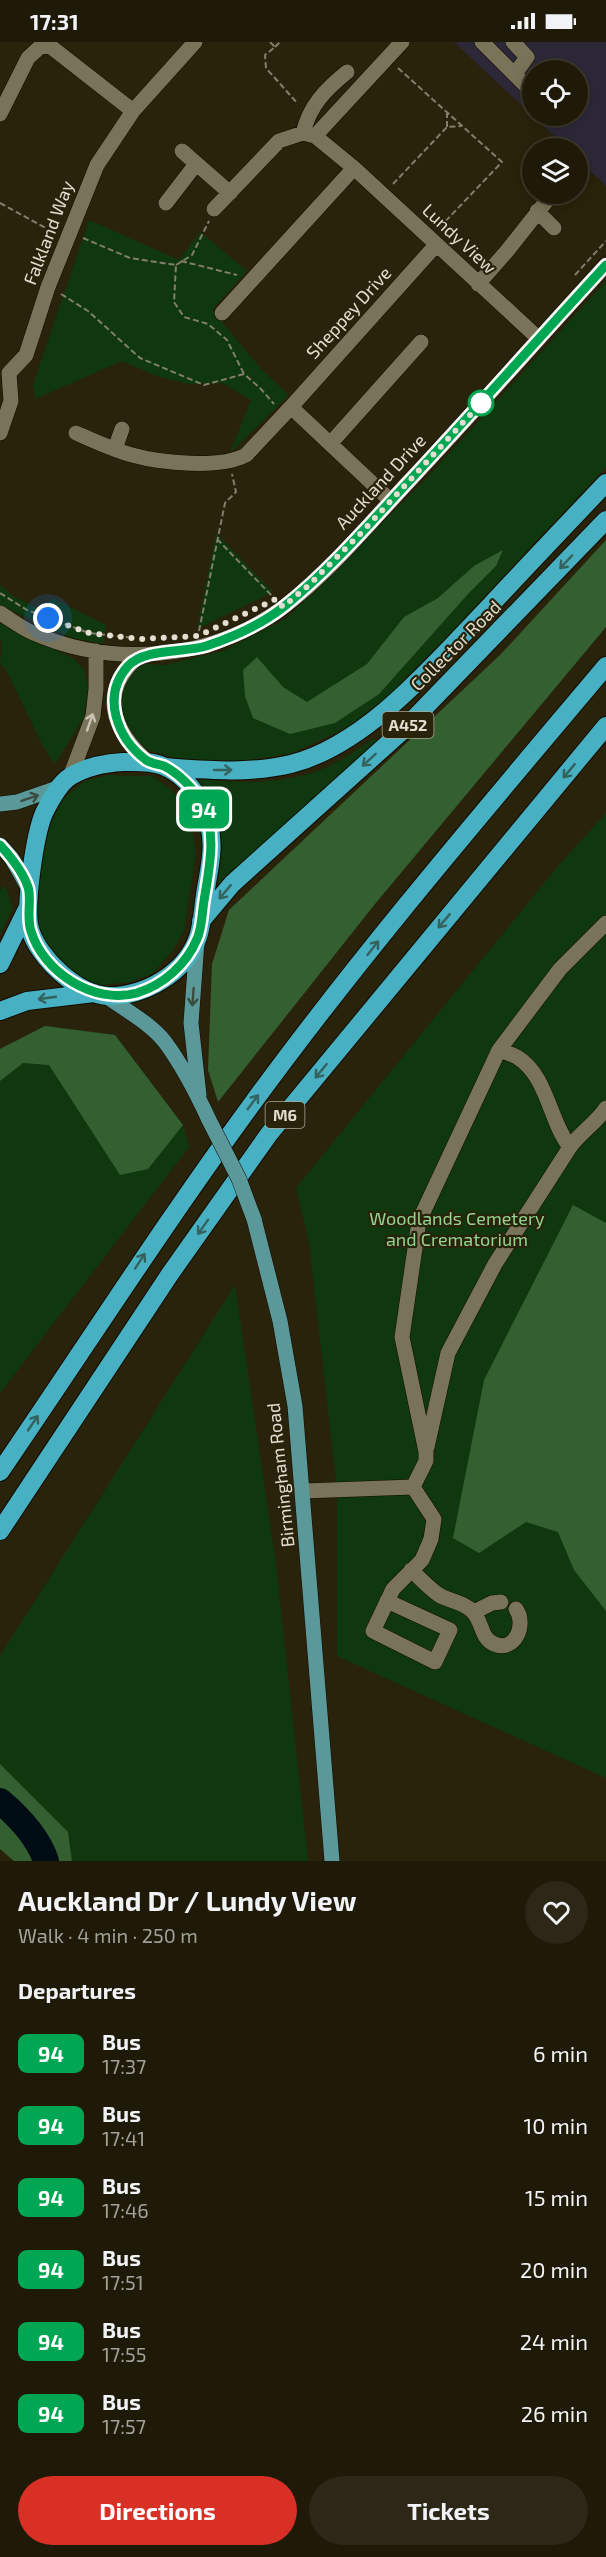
<!DOCTYPE html>
<meta charset="utf-8">
<style>
:root{--surface:#1f1a08;--page:#2c2716;--text:#f1f3f6;--muted:#a1a19c;--line:#3c3829;--accent:#d93025}
body{margin:0;font-family:"Exo 2",sans-serif;background:var(--page);color:var(--text);height:100vh;display:flex;flex-direction:column;font-size:22px;white-space:nowrap}
*{box-sizing:border-box;margin:0}
p{font-size:20px;color:var(--muted)}
.icon{flex:none;width:33px;height:33px;fill:none;stroke:currentColor;stroke-width:2;stroke-linecap:round;stroke-linejoin:round}
.map{position:relative;height:1819px;overflow:hidden}
.details{display:flex;flex-direction:column;background:var(--surface);flex:1}
.details>*{flex:none}
.badge{padding:0 12px;border-radius:9px;font-size:21px;line-height:39px}
.controls{position:absolute;left:522px;top:18px;display:grid;gap:12px}
.controls a{display:grid;place-items:center;width:66px;height:66px;border-radius:50%;background:var(--surface);box-shadow:0 3px 15px #0003,0 0 0 2px var(--line);font-size:30px}
.you{position:absolute;width:30px;height:30px;margin:-15px;border:4px solid #fff;border-radius:50%;background:#1a73e8;box-shadow:0 0 0 9px #1a73e833}
.map>.badge{position:absolute;translate:-50% -50%;box-shadow:0 0 0 3px #fff}
h2{padding:0 18px;font-size:22px;line-height:54px}
.round{display:grid;place-items:center;flex:none;width:63px;height:63px;border-radius:32px;background:var(--page)}
.overview{display:flex;align-items:center;justify-content:space-between;height:102px;padding:0 18px}
h1{font-size:28px;font-weight:700;line-height:45px}
.action{display:flex;gap:12px;margin-top:auto;padding:12px 18px}
.action a{flex:1;height:69px;border-radius:36px;background:var(--accent);color:#fff;font-size:24px;font-weight:700;line-height:69px;text-align:center}
.action a+a{background:var(--page);color:var(--text)}
ul{padding:0;list-style:none}
li{display:flex;align-items:center;gap:18px;height:72px;padding:0 18px}
li div{flex:1}
li b{display:block;font-size:22px}
li em{font-style:normal}
li .badge{min-width:66px;font-weight:700;text-align:center}
.status{display:flex;justify-content:space-between;align-items:center;height:42px;padding:0 30px;background:var(--surface);direction:ltr}
.status svg{height:16px;fill:currentColor}
.map>svg:first-child{display:block}
.education{fill:#2c2838;fill-rule:evenodd}
.green{fill:#0f380f}
.forest{fill:#346031}
.lines{fill:none;stroke-linecap:round;stroke-linejoin:round}
.river{stroke:#000c14;stroke-width:26}
.minor-casing{stroke:#120c00;stroke-width:16}
.major-casing{stroke:#120c00;stroke-width:16}
.highway-casing{stroke:#120c00;stroke-width:20}
.path{stroke:#837e6b;stroke-width:2;stroke-dasharray:6 3;stroke-linecap:butt}
.minor{stroke:#797359;stroke-width:15}
.major{stroke:#5b9899;stroke-width:15}
.highway{stroke:#47b0c3;stroke-width:18}
.major-bridge-casing{stroke:#120c00;stroke-width:16;stroke-linecap:butt}
.major-bridge{stroke:#5b9899;stroke-width:15}
.oneway{stroke:#36625e}
.oneway2{stroke:#c8c3b2}
.oneway3{stroke:#3a4c3d}
.line-casing{stroke:#fff;stroke-width:14}
.line{stroke:#00a651;stroke-width:9}
.walk{stroke:#e2ded0;stroke-width:6;stroke-dasharray:0 10.8}
.stop-dot{fill:#fff;stroke:#00a651;stroke-width:3}
.labels{text-anchor:middle;stroke-width:4.5;stroke-linejoin:round;paint-order:stroke}
.shield{fill:#29230b;stroke:#aaa695;stroke-width:1.5}
.shield-label{font-size:16px;font-weight:bold;fill:#e2ded0}
.street-label{font-size:18px;fill:#e2ded0;stroke:#29230b}
.park-label{font-size:18px;fill:#92d58e;stroke:#29230b}
</style>
<div class="status"><b>17:31</b><svg viewBox="0 0 49 12"><path d="M0 12V9h3v3zM5 12V6h3v6zM10 12V3h3v9zM15 12V0h3v12zM26 1h20v11H26zM47 4h2v5h-2z"/></svg></div>
<div class="map">
<svg width="606" height="1819" viewBox="0 0 606 1819">
<rect width="100%" height="100%" fill="#29230b"/>
<path class="education" d="M454 0H606V144L578 117V106H567ZM532 28H578V74H532Z"/>
<path class="green" d="M89 178 179 218 200 190 247 229 212 268 262 328 289 353 230 411 251 358 222 341 188 342 154 333 122 319 35 357 33 343Z
M606 239V425L453 588 377 665 350 684 293 711 232 721 192 720 173 715 150 709 134 697 120 669 123 641 131 629 146 622 165 623 223 609 287 576 424 439Z
M216 491 273 550 197 587Z
M0 543 13 554 42 569 52 556 106 583 103 602 72 596 0 563Z
M0 581 74 617 84 628 88 646 84 675 55 722 42 702 5 626 0 622 2 600 0 598Z
M373 697 378 698 218 843 222 806 220 773 198 739 202 737C243 742 287 742 325 726 342 718 358 707 373 697Z
M110 733 152 734 171 747 188 769 196 809 184 889 174 907 152 932 129 940 102 943H94L61 923 42 898 34 876 36 849 50 782 63 757 85 739Z
M606 771V1736L337 1614V1448L309 1200 296 1146 558 824Z
M5 843 13 866 0 892V848Z
M45 984 115 993 183 1083 189 1105 0 1351V1007Z
M235 1243 276 1522 308 1819H72L68 1790 0 1722V1614Z"/>
<path class="forest" d="M606 498V585L375 862 218 1060 208 1028 212 922 229 868 501 612Z
M503 508 496 524 468 552 379 652 335 681 290 692 253 676 245 654 243 628 257 615 283 645 307 660 367 622 404 575 438 556 474 524Z
M45 984 115 993 183 1083 148 1127 120 1133 49 1023 23 1021 0 1039V1007Z
M573 1163 606 1181V1569L574 1528 558 1490 526 1480 479 1511 453 1496 484 1338Z
M0 1722 68 1790 72 1819H14L0 1807Z"/>
<g class="lines">
<path class="river" d="M0 1759C19 1775 38 1795 46 1819"/>
<defs>
<path id="minor" d="M482 0 532 50
M513 0 527 15 515 32
M0 72 28 16 40 5 50 4 133 69
M303 91C310 63 325 48 347 30
M315 94 402 0
M182 109 230 151
M166 161 196 122
M214 167 279 99 303 91 315 94 354 126 538 296
M537 169 554 186
M478 242 507 209 552 152
M222 271 354 126
M0 391 11 359 9 331 26 313 48 245 97 123 133 69 195 0
M76 391C94 399 113 408 132 413 161 421 220 427 246 413L291 365
M330 402 421 300
M115 407 122 387
M391 459 291 365 436 203
M0 571C10 577 20 585 31 590 112 626 209 619 282 566 330 531 372 478 413 435 479 365 541 293 606 223
M140 613C97 650 112 688 149 721
M70 735 93 674 96 647V609
M499 1008C504 1010 512 1012 517 1015 548 1034 549 1079 570 1105
M427 1405 448 1311 495 1222 570 1105C581 1090 596 1081 606 1066
M303 1449 413 1445 426 1419V1410L402 1295 419 1179 499 1008 560 927 606 881
M411 1528C420 1536 429 1546 439 1553 449 1559 464 1560 472 1569 483 1579 480 1596 494 1602 515 1611 527 1582 516 1567
M387 1559 450 1588 435 1620 373 1589 393 1547 422 1518 431 1497 434 1477 413 1445
M474 1570 492 1561 501 1560"/>
<path id="major" d="M0 762 17 760 60 745
M0 803 11 815 29 847
M197 900 191 981 199 1053
M106 954C125 968 150 981 165 1000 182 1023 197 1052 209 1078
M254 1177 280 1279 295 1364 332 1819"/>
<path id="highway" d="M123 720C136 720 151 719 163 724 197 738 215 780 211 814 210 825 208 835 206 846 203 862 203 880 198 895 186 931 145 954 109 954 78 953 38 916 30 887 24 865 35 792 44 771 50 759 59 741 71 734 86 725 106 721 123 720Z
M165 725C207 728 249 732 291 722 367 703 435 621 488 566 527 524 567 482 606 441
M201 879 232 842 402 689 606 478
M0 922 27 867
M0 969 27 959 94 951
M0 1430C84 1307 164 1182 252 1062 363 910 485 768 606 624
M0 1489 170 1232 269 1092 606 684"/>
</defs>
<use href="#minor" class="minor-casing"/>
<use href="#major" class="major-casing"/>
<use href="#highway" class="highway-casing"/>
<path class="path" d="M270 0 275 5 265 13 266 26 298 62
M275 5 280 0
M398 26 502 120 439 186
M447 85V71
M393 142 447 85 462 84
M0 161 53 190
M83 196 130 216 176 223 174 260 184 275 208 282 227 298 244 332
M181 219 237 233
M176 223 192 213 209 179
M575 233 606 199
M61 252 88 269 140 316 204 343 244 332 260 346 274 362
M217 497 273 555
M0 551 27 568 89 591 135 596
M199 589 225 461 236 450 232 432"/>
<use href="#minor" class="minor"/>
<use href="#major" class="major"/>
<use href="#highway" class="highway"/>
<defs>
<path id="major-bridge" d="M209 1078 239 1137 254 1177"/>
</defs>
<use href="#major-bridge" class="major-bridge-casing"/>
<use href="#major-bridge" class="major-bridge"/>
</g>
<defs><path id="oneway-shaft" d="M-6 0H5M1.5-3L5.5 0L1.5 3" fill="none" stroke-width="1.6" stroke-linecap="round" stroke-linejoin="round" transform="scale(1.5)"/></defs>
<g class="oneway">
<use href="#oneway-shaft" transform="translate(566 520) rotate(133)"/>
<use href="#oneway-shaft" transform="translate(369 718) rotate(138)"/>
<use href="#oneway-shaft" transform="translate(223 728)"/>
<use href="#oneway-shaft" transform="translate(569 729) rotate(130)"/>
<use href="#oneway-shaft" transform="translate(225 850) rotate(130)"/>
<use href="#oneway-shaft" transform="translate(444 879) rotate(130)"/>
<use href="#oneway-shaft" transform="translate(373 906) rotate(-52)"/>
<use href="#oneway-shaft" transform="translate(47 956) rotate(172)"/>
<use href="#oneway-shaft" transform="translate(321 1029) rotate(129)"/>
<use href="#oneway-shaft" transform="translate(253 1060) rotate(-53)"/>
<use href="#oneway-shaft" transform="translate(203 1185) rotate(125)"/>
<use href="#oneway-shaft" transform="translate(140 1219) rotate(-57)"/>
<use href="#oneway-shaft" transform="translate(33 1381) rotate(-56)"/>
</g>
<use class="oneway2" href="#oneway-shaft" transform="translate(90 680) rotate(-71)"/>
<g class="oneway3">
<use href="#oneway-shaft" transform="translate(30 756) rotate(-19)"/>
<use href="#oneway-shaft" transform="translate(193 955) rotate(94)"/>
</g>
<g class="lines">
<defs>
<path id="line" d="M0 803C10 814 23 830 28 845 32 857 26 875 31 889 43 930 94 963 137 951 163 943 186 923 197 897 202 886 202 871 204 859 209 827 218 790 201 759 193 746 178 731 164 724 158 722 152 722 146 718 117 696 101 654 128 624 144 606 183 611 206 604 233 595 264 581 286 563 327 530 363 489 399 450 469 375 537 298 606 223"/>
</defs>
<use href="#line" class="line-casing"/>
<use href="#line" class="line"/>
<path class="walk" d="M48 576 89 591 140 597 198 594 276 557 283 565 309 543 363 489 481 361"/>
</g>
<circle class="stop-dot" cx="481" cy="361" r="12"/>
<g class="labels">
<g class="shield">
<rect x="382.5" y="670" width="51" height="26" rx="4.5"/>
<rect x="265.5" y="1060" width="39" height="26" rx="4.5"/>
</g>
<g class="shield-label">
<text x="408" y="689">A452</text>
<text x="285" y="1079">M6</text>
</g>
<g class="street-label">
<text transform="translate(49 191) rotate(-69)" y="6">Falkland Way</text>
<text transform="translate(459 197) rotate(43)" y="6">Lundy View</text>
<text transform="translate(349 271) rotate(-48)" y="6">Sheppey Drive</text>
<text transform="translate(381 440) rotate(-47)" y="6">Auckland Drive</text>
<text transform="translate(456 604) rotate(-45)" y="6">Collector Road</text>
<text transform="translate(281 1433) rotate(-96)" y="6">Birmingham Road</text>
</g>
<g class="park-label">
<text x="457" y="1183">Woodlands Cemetery<tspan x="457" dy="21">and Crematorium</tspan></text>
</g>
</g>
</svg>
<div class="controls">
<a><svg class="icon" aria-label="locate" viewBox="0 0 24 24"><circle cx="12" cy="12" r="6"/><path d="M12 2v4M12 18v4M2 12h4M18 12h4"/></svg></a>
<a><svg class="icon" aria-label="layers" viewBox="0 0 24 24"><path d="M12 4l9 5-9 5-9-5zM3 14l9 5 9-5"/></svg></a>
</div>
<div class="you" style="left:48px;top:576px"></div>
<b class="badge" style="left:204px;top:767px;background:#00a651;color:#fff">94</b>
</div>
<section class="details">
<div class="overview"><div><h1>Auckland Dr / Lundy View</h1><p>Walk · 4 min · 250 m</p></div><a class="round"><svg class="icon" aria-label="heart" viewBox="0 0 24 24"><path d="M12 20l-8-8c-3-5 5-10 8-4 3-6 11-1 8 4z"/></svg></a></div>
<h2>Departures</h2>
<ul>
<li><span class="badge" style="background:#00a651;color:#fff">94</span><div><b>Bus</b><p>17:37</p></div><em>6 min</em></li>
<li><span class="badge" style="background:#00a651;color:#fff">94</span><div><b>Bus</b><p>17:41</p></div><em>10 min</em></li>
<li><span class="badge" style="background:#00a651;color:#fff">94</span><div><b>Bus</b><p>17:46</p></div><em>15 min</em></li>
<li><span class="badge" style="background:#00a651;color:#fff">94</span><div><b>Bus</b><p>17:51</p></div><em>20 min</em></li>
<li><span class="badge" style="background:#00a651;color:#fff">94</span><div><b>Bus</b><p>17:55</p></div><em>24 min</em></li>
<li><span class="badge" style="background:#00a651;color:#fff">94</span><div><b>Bus</b><p>17:57</p></div><em>26 min</em></li>
</ul>
<div class="action"><a>Directions</a><a>Tickets</a></div>
</section>
